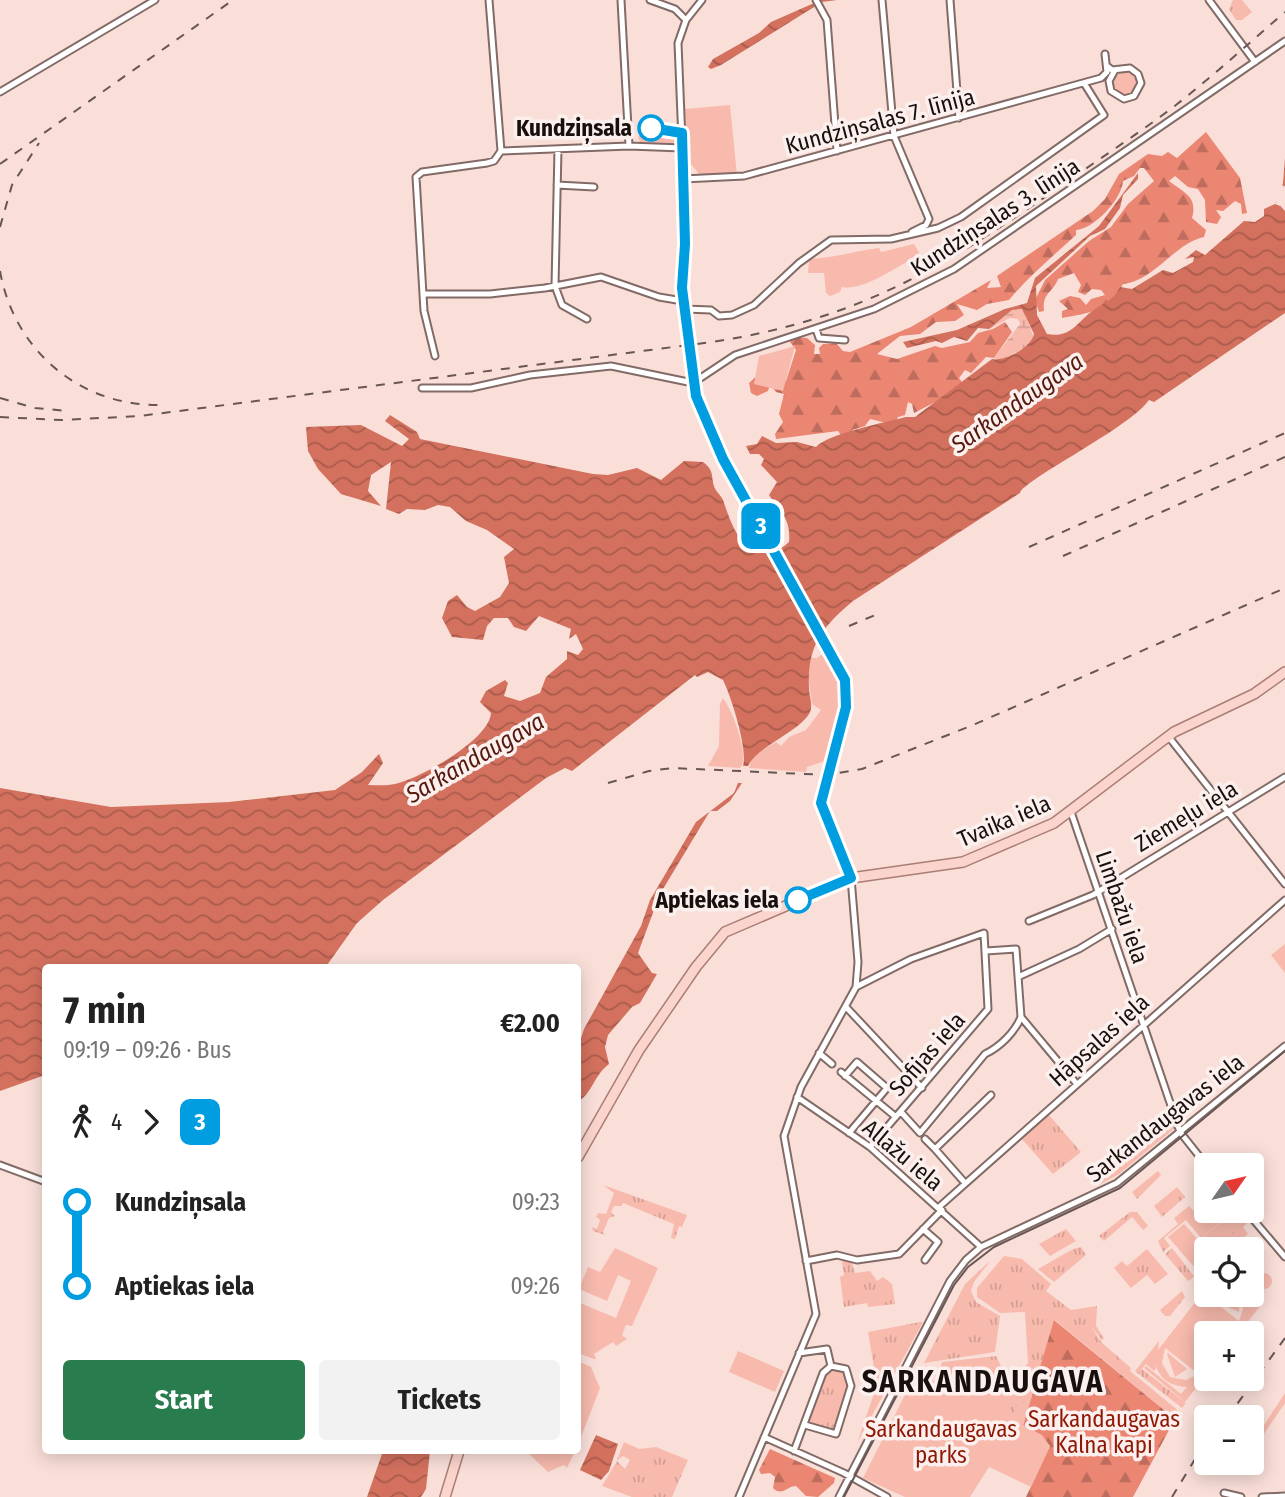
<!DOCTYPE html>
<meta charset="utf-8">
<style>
:root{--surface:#fff;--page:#f2f2f2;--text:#222;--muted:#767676;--accent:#297c4d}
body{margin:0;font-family:"Fira Sans Condensed",sans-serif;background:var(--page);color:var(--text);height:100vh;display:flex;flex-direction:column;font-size:26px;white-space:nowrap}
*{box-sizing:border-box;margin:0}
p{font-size:23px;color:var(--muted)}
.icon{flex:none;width:38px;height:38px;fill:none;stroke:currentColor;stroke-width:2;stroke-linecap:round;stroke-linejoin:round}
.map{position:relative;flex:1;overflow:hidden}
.details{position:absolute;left:42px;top:964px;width:539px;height:490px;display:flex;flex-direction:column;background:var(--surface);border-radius:7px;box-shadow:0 4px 18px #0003}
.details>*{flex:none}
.badge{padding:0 14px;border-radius:10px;font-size:24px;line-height:46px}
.needle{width:46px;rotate:56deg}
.fabs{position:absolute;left:1194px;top:1153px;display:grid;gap:14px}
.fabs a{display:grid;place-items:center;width:70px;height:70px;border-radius:7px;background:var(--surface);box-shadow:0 4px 18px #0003;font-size:35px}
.map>.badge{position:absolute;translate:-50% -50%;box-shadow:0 0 0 4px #fff}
.legs{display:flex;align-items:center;gap:10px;height:77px;padding:0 21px;font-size:23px}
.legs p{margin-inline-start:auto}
.headline{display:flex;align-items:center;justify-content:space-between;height:119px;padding:0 21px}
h1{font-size:38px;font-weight:700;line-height:52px}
.cta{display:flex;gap:14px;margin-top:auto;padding:14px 21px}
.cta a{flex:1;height:80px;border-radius:7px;background:var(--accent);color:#fff;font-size:28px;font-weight:700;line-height:80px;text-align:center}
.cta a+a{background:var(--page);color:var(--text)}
ul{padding:0 21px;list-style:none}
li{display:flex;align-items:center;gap:24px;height:84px;font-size:26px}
li i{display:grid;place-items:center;width:10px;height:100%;margin:0 9px;background:currentColor}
li i::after{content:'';width:18px;height:18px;margin:-9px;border:5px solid;border-radius:50%;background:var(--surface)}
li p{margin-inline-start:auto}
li:first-child i{background:linear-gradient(#0000 50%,currentColor 0)}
li:last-child i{background:linear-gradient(currentColor 50%,#0000 0)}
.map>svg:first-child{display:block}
.grass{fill:url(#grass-tufts)}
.forest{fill:url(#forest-firs)}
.wetland{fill:url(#wetland-marsh)}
.green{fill:#f7baad;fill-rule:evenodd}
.water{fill:url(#water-waves)}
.pier{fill:#fadfd9}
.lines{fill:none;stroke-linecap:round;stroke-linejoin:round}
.minor-casing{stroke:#826a66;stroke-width:9}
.tertiary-casing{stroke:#826a66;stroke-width:10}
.primary-casing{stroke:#aa7e75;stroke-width:12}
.minor{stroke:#fff;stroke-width:5}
.tertiary{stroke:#fff;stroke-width:7}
.primary{stroke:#fbd5cd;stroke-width:9}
.tram{stroke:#675754;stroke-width:2}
.rail{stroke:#675754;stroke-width:2;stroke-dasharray:9 9;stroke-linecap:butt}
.line-1-casing{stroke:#fff;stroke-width:16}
.line-1{stroke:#009de0;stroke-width:10}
.stop-1-dot{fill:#fff;stroke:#009de0;stroke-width:3.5}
.labels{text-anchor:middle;stroke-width:7;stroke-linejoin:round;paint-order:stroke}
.street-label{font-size:23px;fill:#19100e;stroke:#fbf0ee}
.stop-label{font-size:23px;font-weight:bold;fill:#19100e;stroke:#fbf0ee;text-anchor:end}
.park-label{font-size:23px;fill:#901703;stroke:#fbf0ee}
.water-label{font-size:24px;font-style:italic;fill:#57190e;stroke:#fbf0ee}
.district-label{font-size:30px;font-weight:bold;letter-spacing:2px;fill:#19100e;stroke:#fbf0ee}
</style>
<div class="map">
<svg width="1285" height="1497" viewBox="0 0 1285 1497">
<defs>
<pattern id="grass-tufts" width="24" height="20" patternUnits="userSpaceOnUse" patternTransform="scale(1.75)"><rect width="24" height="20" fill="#f7baad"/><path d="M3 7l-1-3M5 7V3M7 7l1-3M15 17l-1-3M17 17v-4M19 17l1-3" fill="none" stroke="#d39f94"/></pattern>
<pattern id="forest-firs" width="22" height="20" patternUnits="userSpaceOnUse" patternTransform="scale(1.75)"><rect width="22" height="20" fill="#eb8673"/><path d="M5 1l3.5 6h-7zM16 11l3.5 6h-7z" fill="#be6c5d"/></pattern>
<pattern id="wetland-marsh" width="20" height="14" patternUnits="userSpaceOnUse" patternTransform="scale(1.75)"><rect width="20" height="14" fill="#f7baad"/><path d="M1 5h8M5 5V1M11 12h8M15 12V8" fill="none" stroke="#d39f94"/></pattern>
<pattern id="water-waves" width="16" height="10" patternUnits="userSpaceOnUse" patternTransform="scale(1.75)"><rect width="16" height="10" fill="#d3715e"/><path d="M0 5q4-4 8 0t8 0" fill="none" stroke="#aa5b4c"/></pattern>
</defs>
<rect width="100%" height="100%" fill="#fadfd9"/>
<path class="grass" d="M1233 0H1242L1252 12 1242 20H1236L1229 9Z
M1114 83a11 11 0 1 1 22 0a11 11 0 1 1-22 0Z
M642 133H670L678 141 672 145 640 142 638 137Z
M1168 1108 1175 1128 1119 1174 1099 1185 1098 1174 1113 1159 1111 1154Z
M1049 1115 1081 1152 1053 1174 1021 1138Z
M1158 1171 1161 1175 1137 1199 1132 1192Z
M603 1185 687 1215 682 1227 679 1226 675 1239 671 1238 674 1224 623 1203 621 1206H614L611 1212 615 1216 609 1218 603 1232 605 1235 593 1231 592 1227 597 1229 600 1220 596 1217 598 1213 606 1214 614 1193Z
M1177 1187 1185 1197 1162 1217 1154 1206Z
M1206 1198V1211H1237L1247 1223 1243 1227 1248 1234 1229 1249 1222 1221 1201 1238 1186 1220 1164 1238 1170 1246 1163 1252 1158 1241 1178 1224 1174 1218 1189 1206 1195 1212V1207Z
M1130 1212H1137L1148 1226 1143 1230 1132 1217 1104 1241 1099 1236Z
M1066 1229 1076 1241 1050 1256 1039 1244Z
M1081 1247 1086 1255 1054 1282 1038 1269 1073 1249Z
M1172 1248 1193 1275 1206 1265V1269L1188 1281 1165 1254Z
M1147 1249 1168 1274 1155 1284 1147 1275 1131 1288 1114 1268 1122 1261 1127 1266Z
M1004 1256 1022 1259 1051 1284 1046 1291 1071 1310 1097 1306 1096 1326 1104 1338 1102 1340 1090 1325 1102 1343 1131 1368 1130 1371 1180 1412 1175 1419 1055 1320 1036 1383 1027 1380 1013 1416 935 1382 942 1362 996 1356 1001 1366 1011 1374 1021 1371 1028 1363 1025 1312 1000 1313 977 1297V1288Z
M845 1259 851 1260 855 1273 870 1271 877 1281 883 1277 892 1284 895 1304 868 1307 867 1303 844 1307 840 1277 844 1275 842 1262Z
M991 1260 974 1282 971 1291 976 1302 1000 1316 995 1352 924 1363 965 1284Z
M1182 1291 1185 1297 1170 1316H1165L1160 1310Z
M920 1322H923L857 1443 877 1385 868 1332Z
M1159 1341 1156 1369 1154 1371 1146 1364 1142 1369 1186 1403 1182 1408 1135 1371Z
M831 1368 845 1371 849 1386 835 1432 806 1422 825 1375Z
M1285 1393V1403L1251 1453V1445Z
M624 1442 639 1449 656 1447 688 1460 672 1497H632L602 1486 617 1461 625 1469 630 1460 623 1456 617 1460Z"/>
<path class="forest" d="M1206 132 1240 178 1247 213 1242 214 1241 204 1235 201 1223 211 1216 210 1221 217 1217 224 1206 222 1205 200 1198 189 1188 187 1175 176 1169 181C1184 193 1198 196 1192 218L1206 230 1204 237C1173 244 1156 280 1123 284 1110 311 1089 313 1062 318V311L1068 309 1059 301 1070 296 1080 298 1086 305 1091 299 1105 295 1101 290 1092 289 1085 295 1078 292 1081 285 1074 273 1058 279C1053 293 1042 292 1044 311L1039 312 1035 300 1045 280 1089 241 1111 227 1128 204 1154 181 1144 168H1140L1134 176 1123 181C1122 199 1094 229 1076 230V235C1053 256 1029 276 1009 300L987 304 977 310 957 304 964 315 955 321 936 322 920 334 900 336 877 354 897 359 935 346 942 348 970 342 978 333 993 329 1005 322 1012 332 994 358 986 357 971 373 965 370 959 378 962 382 945 397 914 413 912 404 908 402 905 415 898 417 895 425 870 419 865 426 852 430 850 435 843 438 838 431 776 439 775 434 783 422 779 414 784 394 776 392 770 385 768 391 757 396 751 393 749 383 759 374 786 381 796 350 790 342 792 337 807 338 815 345 814 354H820L819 348 823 344 836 343 843 351 850 352 911 327 991 280 987 288 1001 287 997 276 1093 211 1105 199 1119 174 1148 154 1162 156 1168 152 1177 158Z
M1054 1320 1175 1419 1133 1497H1026L1050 1446 1023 1425Z
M770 1449 835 1478 834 1483 818 1497 806 1496 796 1486C787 1486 782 1497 773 1488L775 1477 770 1473 761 1474 759 1470Z"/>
<path class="wetland" d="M1023 309 1034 338 1029 345 1000 361 994 358 1020 324 1018 319 1010 318 989 329 1012 310Z"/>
<path class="green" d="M730 105 737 175 701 176 688 161 685 109Z
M914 244 920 254C902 264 862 292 842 287L840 292 830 296 826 293 824 273H808L809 259C834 258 854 251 879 248L881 252Z
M795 346 783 391 754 384 759 356Z
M825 652C850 700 838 712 825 761L807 767 806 772 749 768 752 756 776 742 781 746 789 737 806 730 821 710 812 704 807 667 810 658H817Z
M723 698C733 711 750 757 740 768L708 766 719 746 720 704Z
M1285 944V973L1271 955Z
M1223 1221 1239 1242 1229 1249H1210L1201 1238Z
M1184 1224 1206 1249V1261L1196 1269 1168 1237Z
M615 1248 658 1268 632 1326 626 1325 622 1335 627 1339 616 1346 613 1342 594 1354 596 1359H594L578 1353V1302L616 1318 631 1281 618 1275 607 1301 579 1289 588 1267 600 1272Z
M1256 1281a8 8 0 1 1 16 0a8 8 0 1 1-16 0Z
M1206 1288 1207 1296 1239 1321 1243 1309 1237 1295H1245L1249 1306 1255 1300 1261 1305 1239 1333 1206 1334V1375L1185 1402 1144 1368 1146 1366 1181 1394 1187 1387C1167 1386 1154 1375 1155 1354ZM1165 1348 1197 1373 1198 1374 1186 1380 1170 1377 1162 1363Z
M1216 1295H1235L1240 1303 1239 1312 1223 1305Z
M738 1351 784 1371 775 1392 729 1372Z
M1168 1353 1187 1369 1175 1377 1167 1354Z
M578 1361 591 1367 600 1388 578 1445Z
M916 1373 1013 1415 1027 1380 1036 1383 1023 1425 1042 1435 1050 1446 1031 1487 989 1467 970 1497H905L863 1478Z
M526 1451H575L567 1468 564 1465 548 1472Z"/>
<path class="water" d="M821 0H837L822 2 721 65 711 69 708 67 713 59 759 33 771 22Z
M1285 158V185L1275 204 1280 206 1285 194V313L1154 402 1149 400C1131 427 1023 480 1020 493L853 601C822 627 807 646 809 688 809 697 814 706 809 714 798 732 757 747 748 766H743C748 749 731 696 723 680L708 672 697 677 695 675 572 771 565 768 546 778 383 900 357 923 325 968H46L45 1075 0 1091V788L111 807 229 802 335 790 362 772 379 754 383 763 368 785C377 785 386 786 395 784 421 778 489 740 491 713L480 702 486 691 505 680 508 683 504 696 520 701 540 693 546 677 567 659V651L578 655 583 649 576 634 569 639 571 629 539 616 526 631 514 627 508 618H494L487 626 483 640 452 637 442 618 448 601 457 595 467 607 475 611 500 597 509 583 504 557 514 549 487 530 466 521 450 507 438 505 425 510 407 509 399 514 386 509 391 462 371 475 368 491 381 506 341 494 318 469 308 451 306 427 361 425 402 446 409 439 385 421 390 415 417 432 420 439 593 474 608 475 637 468 661 480 684 461 703 462C714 470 711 475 714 486 715 491 721 495 723 500 730 520 741 557 769 552 778 550 783 548 789 542 791 519 781 513 769 495L777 482 761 465 764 459 759 454H750L746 446 757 444 762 436 776 443 797 442 816 447C827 434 887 422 906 417H915L992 359C1004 362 1032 347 1034 334L1022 309 1012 310 989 329 978 328 967 341 954 337 942 343 936 341 907 348 903 342 957 330 1005 309 1027 303 1035 278 1099 226 1138 173V179L1123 195 1120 208 1105 229 1090 236 1036 286 1037 315 1047 334C1072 339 1078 320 1095 309 1106 301 1114 300 1120 287L1132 289 1163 270 1173 273 1193 262 1194 257 1185 259 1196 250 1205 255 1244 221 1255 222 1264 216V209L1275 204 1283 183Z
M738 783H742L730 801 717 811H710L660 894 638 953 652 973 657 974 640 1003 632 1007 608 1035 605 1047 609 1064C594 1075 593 1092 578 1102L579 1044 584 1029 641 926 650 900 696 822 734 793Z
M596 1435 618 1444 609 1471 601 1480 580 1470Z
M383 1451H430L426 1489 421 1497H367Z"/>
<path class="pier" d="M1279 181 1285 188V211L1273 198Z
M779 546 826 631 820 642 768 549Z"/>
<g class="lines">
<defs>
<path id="minor" d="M489 0 501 151
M621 0 629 146
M650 0 675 9 686 20
M702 0 686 20 678 43 685 214 684 309 711 310 719 316 732 315 754 305 799 263 831 240 891 239 938 228 961 217 1104 115 1084 83
M816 0 827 20 837 151
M882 0 894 136 929 219 926 225 912 232
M950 0 959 118
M1209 0 1255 62
M1107 66 1112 70 1130 68 1138 74 1141 83 1134 96 1124 99 1111 91 1109 81 1115 70
M0 92 155 0
M558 149 555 286 562 305 587 319
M501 151 629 146 682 148
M683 179 744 176 1101 78 1107 72 1105 54
M557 185 594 187
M424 294H490L545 288 601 277 659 297 683 301
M816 329 819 338 845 340
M435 356 424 311 416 177 422 172 487 163 494 161 501 151
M422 388H471L530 375 611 366 693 383 735 355 874 309 954 269 1285 41
M1168 736 1285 884
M1071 812 1180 1132 1207 1166
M1029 921 1093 895 1285 777
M1018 977 1079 949 1112 929
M856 987 911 959 984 933 988 1009 870 1147
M846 1007 922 1088
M1021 1017 1076 1083
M819 1053 832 1064
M841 1072 896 1117
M845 1076 857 1062 887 1088 849 1133
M797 1097 870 1147 981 1247
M901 1112 920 1133 985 1054C1000 1047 1015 1032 1021 1017L1016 949 986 951
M925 1139 935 1149
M0 1165 46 1182
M965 1183 935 1149 991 1095
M939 1207 1285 900
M1246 1211 1285 1257
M923 1229 938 1242 925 1260
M806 1261 837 1255 857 1260 899 1254 942 1210
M805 1425 836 1434 851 1386 846 1369 831 1366
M764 1437 844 1473 887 1497
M794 1451 823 1373 831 1366 827 1349 799 1353
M1224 1493 1241 1497
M739 1497 816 1314 784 1136 801 1087 856 987 858 962 851 878
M839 1497 950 1281 966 1260 981 1247 1117 1183 1285 1046
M1262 1497 1285 1496"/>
<path id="tertiary" d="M684 309 693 383 714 441 845 680 846 707 821 803 851 878"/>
<path id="primary" d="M578 1157 639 1050 696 967 725 932 851 878 963 862 1054 823 1174 732 1254 694 1285 672
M445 1497 459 1451"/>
</defs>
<use href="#minor" class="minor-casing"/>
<use href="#tertiary" class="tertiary-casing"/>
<use href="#primary" class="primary-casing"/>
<use href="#minor" class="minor"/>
<use href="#tertiary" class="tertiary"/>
<use href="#primary" class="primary"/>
<path class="tram" d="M844 1497 954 1285 968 1267 994 1247 1120 1188 1285 1051"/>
<path class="rail" d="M0 164 233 0
M0 227 12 185 39 143
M0 271C14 350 79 406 160 405
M0 398 35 408 68 411
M0 417 61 420 140 416 712 342C863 319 949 264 1071 179 1105 155 1139 133 1172 108 1211 78 1248 44 1285 12
M1029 547 1285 433
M1063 556 1285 457
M849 626 880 613
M608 783 649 771 673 768 827 775 862 769 973 725 1285 588
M1227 1418 1285 1338
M1172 1497 1206 1441"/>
</g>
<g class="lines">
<defs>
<path id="line-1" d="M651 128 682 133 685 244 682 288 696 396 723 459 845 680 846 707 821 803 851 878 798 900"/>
</defs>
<use href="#line-1" class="line-1-casing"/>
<use href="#line-1" class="line-1"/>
</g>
<g class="stop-1-dot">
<circle cx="651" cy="128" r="12"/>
<circle cx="798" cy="900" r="12"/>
</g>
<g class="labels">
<g class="street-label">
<text transform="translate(880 121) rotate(-15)" y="8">Kundziņsalas 7. līnija</text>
<text transform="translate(995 217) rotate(-33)" y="8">Kundziņsalas 3. līnija</text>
<text transform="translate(1186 816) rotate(-31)" y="8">Ziemeļu iela</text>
<text transform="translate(1004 821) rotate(-23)" y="8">Tvaika iela</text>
<text transform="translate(1122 907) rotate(71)" y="8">Limbažu iela</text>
<text transform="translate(1099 1040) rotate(-42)" y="8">Hāpsalas iela</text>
<text transform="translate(927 1054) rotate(-49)" y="8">Sofijas iela</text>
<text transform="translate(1165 1118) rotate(-38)" y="8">Sarkandaugavas iela</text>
<text transform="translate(903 1155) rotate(40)" y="8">Allažu iela</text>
</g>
<g class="stop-label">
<text x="632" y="136">Kundziņsala</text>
<text x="779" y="908">Aptiekas iela</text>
</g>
<g class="park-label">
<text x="1104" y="1427">Sarkandaugavas<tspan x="1104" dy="26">Kalna kapi</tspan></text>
<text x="941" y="1437">Sarkandaugavas<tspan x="941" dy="26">parks</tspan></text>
</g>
<g class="water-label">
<text transform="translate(1017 403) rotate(-35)" y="8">Sarkandaugava</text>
<text transform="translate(475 758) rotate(-30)" y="8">Sarkandaugava</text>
</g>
<g class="district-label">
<text x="983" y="1392">SARKANDAUGAVA</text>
</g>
</g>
</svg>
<div class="fabs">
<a><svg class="needle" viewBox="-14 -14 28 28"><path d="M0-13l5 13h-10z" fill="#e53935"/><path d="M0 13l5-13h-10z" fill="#767676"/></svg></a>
<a><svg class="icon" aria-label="locate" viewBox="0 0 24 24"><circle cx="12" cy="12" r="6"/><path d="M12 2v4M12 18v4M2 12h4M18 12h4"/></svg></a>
<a>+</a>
<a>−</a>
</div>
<b class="badge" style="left:761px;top:526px;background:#009de0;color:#fff">3</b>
<section class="details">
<div class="headline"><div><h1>7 min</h1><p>09:19 – 09:26 · Bus</p></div><b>€2.00</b></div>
<div class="legs"><svg class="icon" aria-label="walk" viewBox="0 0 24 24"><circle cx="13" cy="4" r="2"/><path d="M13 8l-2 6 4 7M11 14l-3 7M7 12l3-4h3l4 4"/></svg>4<svg class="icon" aria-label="forward" viewBox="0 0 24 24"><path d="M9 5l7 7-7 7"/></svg><b class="badge" style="background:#009de0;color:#fff">3</b></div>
<ul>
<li><i style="color:#009de0"></i><b>Kundziņsala</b><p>09:23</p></li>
<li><i style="color:#009de0"></i><b>Aptiekas iela</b><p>09:26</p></li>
</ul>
<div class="cta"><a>Start</a><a>Tickets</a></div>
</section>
</div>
